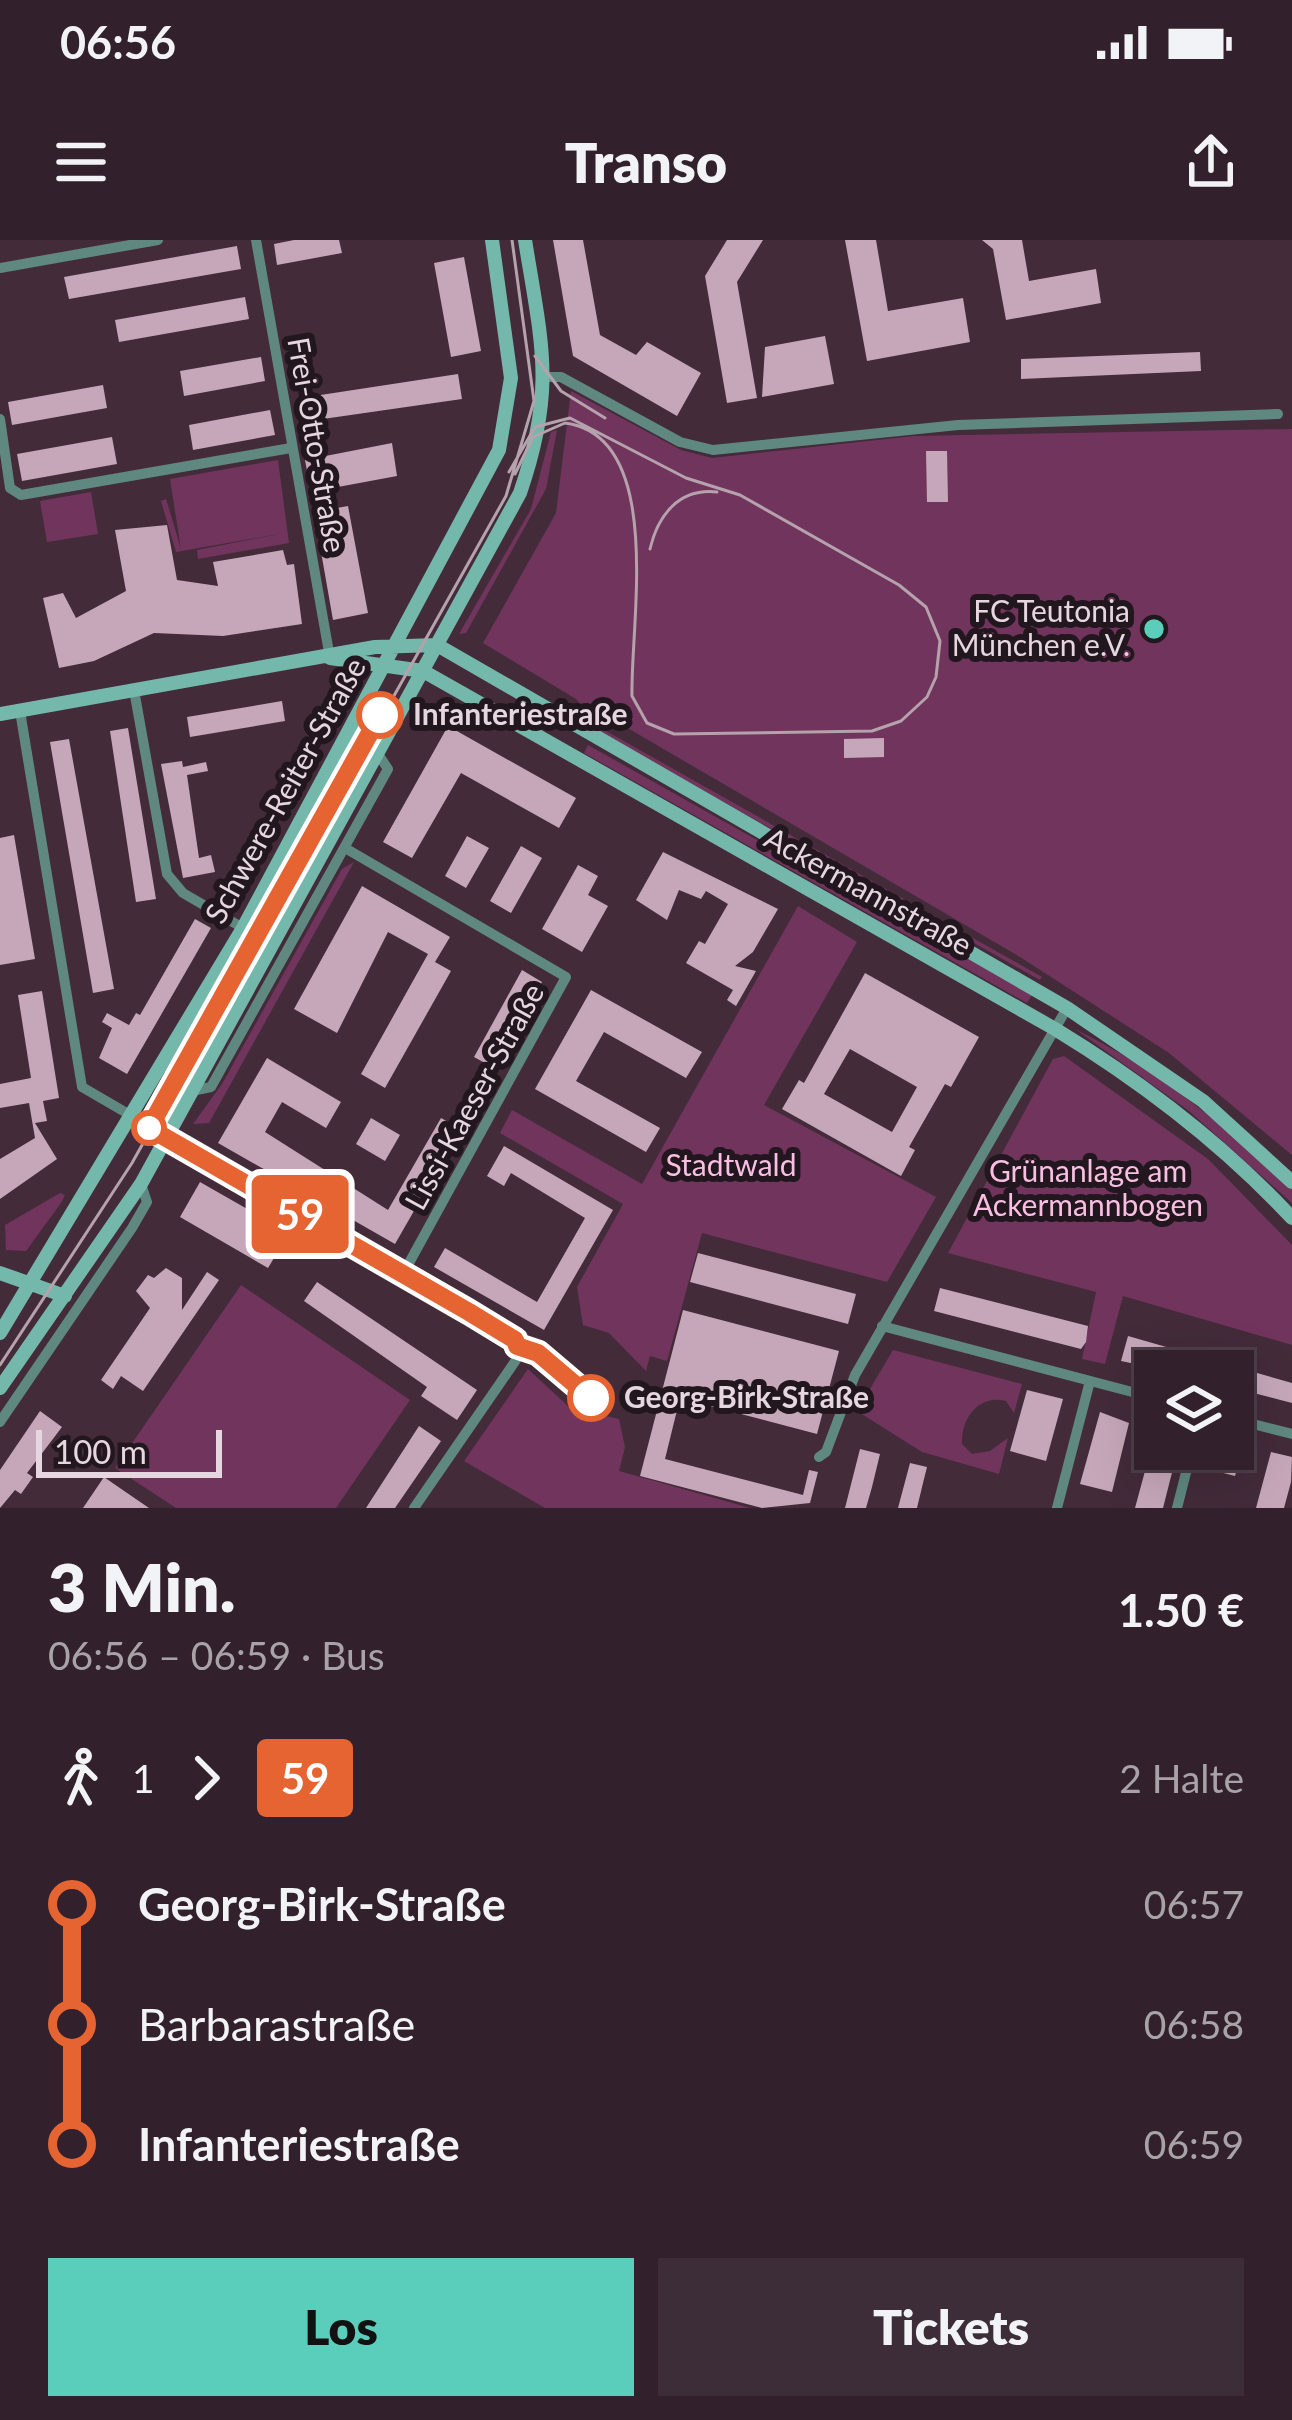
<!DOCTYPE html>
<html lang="de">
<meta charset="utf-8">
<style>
:root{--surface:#32202c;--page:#3d2d38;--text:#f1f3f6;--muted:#a8a3a9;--line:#4d3e48;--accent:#5bcebb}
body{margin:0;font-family:Lato,sans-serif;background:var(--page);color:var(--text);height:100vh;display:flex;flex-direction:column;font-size:45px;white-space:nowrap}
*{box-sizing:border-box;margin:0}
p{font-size:39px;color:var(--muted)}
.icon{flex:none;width:66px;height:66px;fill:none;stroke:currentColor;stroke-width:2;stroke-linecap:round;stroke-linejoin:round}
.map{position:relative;height:1268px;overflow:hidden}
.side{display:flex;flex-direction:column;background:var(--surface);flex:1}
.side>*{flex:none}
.badge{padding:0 24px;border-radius:9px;font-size:42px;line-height:78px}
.tools{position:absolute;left:1134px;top:1110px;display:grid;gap:24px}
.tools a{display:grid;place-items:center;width:120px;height:120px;border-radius:0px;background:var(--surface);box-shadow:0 12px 48px #0002,0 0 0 3px var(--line);font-size:60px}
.scale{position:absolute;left:36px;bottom:30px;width:186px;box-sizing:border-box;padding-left:12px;border:6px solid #e6d6df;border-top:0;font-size:33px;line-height:42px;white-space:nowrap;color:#e6d6df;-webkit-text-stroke:9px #22171e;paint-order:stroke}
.map>.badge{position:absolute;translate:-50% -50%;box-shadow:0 0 0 6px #fff}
.legs{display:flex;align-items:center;gap:18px;height:132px;padding:0 48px;font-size:39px}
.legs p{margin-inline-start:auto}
.head{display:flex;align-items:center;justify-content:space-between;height:204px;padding:0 48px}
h1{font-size:66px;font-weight:800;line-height:90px}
.primary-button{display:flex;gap:24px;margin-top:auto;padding:24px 48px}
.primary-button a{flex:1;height:138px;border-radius:0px;background:var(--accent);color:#111;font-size:48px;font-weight:800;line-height:138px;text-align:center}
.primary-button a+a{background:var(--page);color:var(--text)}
ul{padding:0 48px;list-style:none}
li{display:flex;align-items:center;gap:42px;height:120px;font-size:45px}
li i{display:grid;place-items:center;width:18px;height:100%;margin:0 15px;background:currentColor}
li i::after{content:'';width:30px;height:30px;margin:-15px;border:9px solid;border-radius:50%;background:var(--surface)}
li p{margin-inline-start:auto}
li:first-child i{background:linear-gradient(#0000 50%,currentColor 0)}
li:last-child i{background:linear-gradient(currentColor 50%,#0000 0)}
.status{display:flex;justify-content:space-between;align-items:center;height:84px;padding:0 60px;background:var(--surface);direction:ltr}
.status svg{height:33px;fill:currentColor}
header{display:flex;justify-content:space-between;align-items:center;height:156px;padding:0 48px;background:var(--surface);font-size:54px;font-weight:800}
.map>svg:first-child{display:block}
.green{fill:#71355d}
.building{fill:#c5a7b9;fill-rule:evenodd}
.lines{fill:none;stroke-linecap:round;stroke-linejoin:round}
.street{stroke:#5f8880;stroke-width:10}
.secondary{stroke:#74b7ab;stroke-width:14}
.tram{stroke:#b5a2ad;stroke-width:3}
.line-1-casing{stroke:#fff;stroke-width:27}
.line-1{stroke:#e66432;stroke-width:18}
.poi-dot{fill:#5bcebb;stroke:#22171e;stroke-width:4.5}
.stop-1-dot{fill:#fff;stroke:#e66432;stroke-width:6}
.labels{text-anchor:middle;stroke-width:12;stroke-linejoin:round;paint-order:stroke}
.street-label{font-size:30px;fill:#e6d6df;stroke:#22171e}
.poi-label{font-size:30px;fill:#e6d6df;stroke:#22171e;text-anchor:end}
.stop-label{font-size:30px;font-weight:bold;fill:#e6d6df;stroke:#22171e;text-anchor:start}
.park-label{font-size:30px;fill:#f9bfe3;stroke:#22171e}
</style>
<div class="status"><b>06:56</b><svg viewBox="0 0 49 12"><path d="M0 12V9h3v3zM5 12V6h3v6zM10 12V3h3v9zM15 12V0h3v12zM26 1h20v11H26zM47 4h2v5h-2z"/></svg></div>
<header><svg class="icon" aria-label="menu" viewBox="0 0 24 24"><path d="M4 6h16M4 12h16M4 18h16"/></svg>Transo<svg class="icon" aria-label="share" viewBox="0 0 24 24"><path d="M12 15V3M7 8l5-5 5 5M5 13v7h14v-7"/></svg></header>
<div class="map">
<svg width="1292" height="1268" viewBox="0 0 1292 1268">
<rect width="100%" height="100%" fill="#432b3a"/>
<path class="green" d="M571 151 681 210 712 218 914 196 1292 189V915L1169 813 1020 717 607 476 599 478 593 468 588 472 576 459 483 403 556 273Z
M557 190 546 249 466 393 459 394 531 269 551 192Z
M278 220 289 303 198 319 197 310 285 293 176 312 161 261 166 259 181 309 170 239Z
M91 252 98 294 47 302 40 261Z
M599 487 1042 737 1040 740 597 491Z
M588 505 1032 755 1027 763 584 513Z
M354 622 209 883 193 884 222 844 342 629Z
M798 666 857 702 764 865 936 957 887 1042 702 993 667 1121 650 1116 646 1131 609 1093 583 1085 577 1047 623 964 500 893 512 870 642 944Z
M1075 789C1157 829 1227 887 1292 950V963L1189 871Z
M1064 816 1208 919 1292 1005V1105L1123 1056 1105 1124 1082 1119 1096 1052 948 1013 1053 819Z
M60 953 65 955 61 963 26 1011 6 1010 5 985Z
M241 1045 410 1160 336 1268H176L115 1228Z
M893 1110 1022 1144 1014 1173 1006 1161C979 1154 961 1178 962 1204L972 1214 990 1211 1008 1198 999 1234 922 1212 857 1171Z
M528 1129 570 1168 619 1179 625 1207 619 1231 750 1268H545L464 1221Z"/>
<path class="building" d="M294 0H339L342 13 277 25 274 4Z
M553 0H583L600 95 636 115 647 102 701 133 677 176 573 116Z
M727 0H763L737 42 757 158 727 163 705 36Z
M845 0H876L888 71 963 58 970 102 867 121Z
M982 0H1022L1029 41 1096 29 1101 63 1006 80 993 9Z
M237 6 241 29 69 59 64 37Z
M464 17 481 111 451 117 434 23Z
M245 57 249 79 119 102 115 80Z
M825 96 834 144 762 157 765 107Z
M1200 112 1201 131 1021 139V119Z
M261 117 265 141 184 156 180 131Z
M458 134 462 159 302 182 298 161 314 156Z
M103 145 107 168 12 185 8 162Z
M270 170 275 195 193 210 189 185Z
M112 197 117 224 22 241 17 214Z
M392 203 397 236 311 252 305 220Z
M926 211H947L948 262H927Z
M348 266 368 373 333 380 314 272Z
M167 285 177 340 218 346 213 322 283 310 287 325 294 324 302 384 223 396 154 393 94 421 59 428 43 358 63 353 76 378 126 351 115 290Z
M282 461 285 481 190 497 187 477Z
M448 486 576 558 559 588 461 533 412 618 383 602Z
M128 488 156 659 136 662 110 491Z
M884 498V517L844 518V499Z
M69 499 114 749 93 753 50 502Z
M182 521 183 527 206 522 208 531 187 535 199 618 211 615 215 632 183 638 161 524Z
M14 595 35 719 0 725V598Z
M467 596 489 608 466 648 445 636Z
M521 606 542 618 511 673 490 661Z
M663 612 778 669 753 712 735 726 756 731 736 766 727 760 733 750 686 723 699 701 705 704 728 664 706 651 701 659 679 650 667 680 636 660Z
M578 625 598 636 588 655 608 666 582 712 542 689Z
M362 646 450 697 435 722 451 731 385 848 361 834 428 714 388 692 337 793 294 769Z
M195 679 211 688 127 834 99 818 112 788 102 782 107 773 129 785 136 773 140 775Z
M522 730 542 742 494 828 474 817Z
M865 733 979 797 951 847 945 844 909 907 915 910 901 936 782 869 799 840 804 843ZM850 809 917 847 892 892 824 854Z
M591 750 702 812 686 838 604 792 576 841 660 888 646 912 535 849Z
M42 751 59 858 43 861 47 881 35 883 57 919 0 959V919L35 898 29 863 0 868V844L31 838 18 755Z
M267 818 341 862 326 888 282 862 265 892 388 970 441 878 461 889 395 1004 218 903Z
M371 878 400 895 385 921 356 904Z
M504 906 613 970 544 1090 434 1027 445 1008 537 1062 585 978 511 933 504 946 487 936Z
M200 942 289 993 268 1028 180 977Z
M698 1013 856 1054 848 1084 690 1042Z
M166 1028 182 1038V1070L207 1032 219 1040 143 1151 121 1136 113 1149 101 1140 150 1068 136 1051 148 1035 154 1038Z
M317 1042 477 1150 457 1180 421 1156 427 1147 304 1061Z
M940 1048 1088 1086 1086 1102 1081 1109 934 1071Z
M683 1070 839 1111 817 1194 680 1158 665 1219 803 1255 809 1230 818 1232 810 1263 762 1268 640 1236Z
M1128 1096 1292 1143V1163L1238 1149 1233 1155V1131H1169L1121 1121Z
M1027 1150 1063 1159 1046 1221 1010 1211Z
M40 1171 62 1187 27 1233 33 1237 21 1254 15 1250 0 1268V1230Z
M1100 1172 1129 1183 1112 1252 1080 1244Z
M419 1186 441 1201 395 1268H366Z
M860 1209 880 1214 872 1247 866 1268H845Z
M1151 1209H1178L1163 1268H1135Z
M1209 1209 1242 1211 1235 1236 1204 1228Z
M1271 1212 1292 1217 1291 1242 1284 1268H1256Z
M910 1223 927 1227 923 1243 917 1268H898Z
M104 1237 114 1244 149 1268H83Z"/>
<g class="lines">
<path class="street" d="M256 0 330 418
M0 28 158 0
M546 137H561L680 202 713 210 958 185 1278 174
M0 179 10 248 21 255 291 208
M134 450 167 634 183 653 243 688
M20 471 82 847 515 1099 516 1120 414 1268
M345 608 566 737 403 1034
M192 851 211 847 388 529 378 514
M882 1086 1155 1158
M1233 1179 1292 1194
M0 1182 132 988 147 962 141 944
M819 1217 826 1212 855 1135 1067 768
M1057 1268 1090 1141
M1177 1268 1192 1209"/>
<path class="secondary" d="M330 418 423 431 1055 789C1142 842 1223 904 1292 978
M0 474 375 407 437 405 1067 768 1203 861 1292 942
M0 1033 65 1056
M0 1093 243 688 499 210 511 138 492 0
M0 1148 141 944 520 253C556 148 542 106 525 0"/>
<path class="tram" d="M535 116 561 151 605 178
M509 232 535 187 570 178 686 238 740 255 899 345 926 367 940 401 936 437 927 457 901 481 872 491 674 494 647 483 632 456C630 385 666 196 565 183L533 197 515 234
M650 309C658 275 679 248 717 252
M0 1125 132 923 506 256 534 161 512 0"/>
</g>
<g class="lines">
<defs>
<path id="line-1" d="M380 475 149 888 469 1072 515 1100 517 1106 538 1113 591 1158"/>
</defs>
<use href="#line-1" class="line-1-casing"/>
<use href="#line-1" class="line-1"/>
</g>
<circle class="poi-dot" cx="1154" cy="389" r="12"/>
<g class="stop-1-dot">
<circle cx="380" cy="475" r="21"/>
<circle cx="149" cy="888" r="15"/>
<circle cx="591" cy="1158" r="21"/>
</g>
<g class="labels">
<g class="street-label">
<text transform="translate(316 205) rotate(80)" y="10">Frei-Otto-Straße</text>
<text transform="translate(286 551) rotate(-61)" y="10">Schwere-Reiter-Straße</text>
<text transform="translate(868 652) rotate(29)" y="10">Ackermannstraße</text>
<text transform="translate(475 857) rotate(-61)" y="10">Lissi-Kaeser-Straße</text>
</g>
<g class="poi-label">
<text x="1130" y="382">FC Teutonia<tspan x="1130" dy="34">München e.V.</tspan></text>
</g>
<g class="stop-label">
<text x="413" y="485">Infanteriestraße</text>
<text x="624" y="1168">Georg-Birk-Straße</text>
</g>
<g class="park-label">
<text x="731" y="936">Stadtwald</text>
<text x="1088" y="942">Grünanlage am<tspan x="1088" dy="34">Ackermannbogen</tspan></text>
</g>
</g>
</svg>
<div class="tools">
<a><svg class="icon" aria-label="layers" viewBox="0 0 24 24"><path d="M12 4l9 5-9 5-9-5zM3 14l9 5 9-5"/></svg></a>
</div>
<div class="scale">100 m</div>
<b class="badge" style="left:300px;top:974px;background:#e66432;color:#fff">59</b>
</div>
<section class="side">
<div class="head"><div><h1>3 Min.</h1><p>06:56 – 06:59 · Bus</p></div><b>1.50 €</b></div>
<div class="legs"><svg class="icon" aria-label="walk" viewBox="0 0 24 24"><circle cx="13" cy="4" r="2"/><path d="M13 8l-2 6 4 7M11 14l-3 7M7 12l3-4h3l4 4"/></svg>1<svg class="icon" aria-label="forward" viewBox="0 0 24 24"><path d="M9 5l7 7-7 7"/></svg><b class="badge" style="background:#e66432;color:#fff">59</b><p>2 Halte</p></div>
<ul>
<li><i style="color:#e66432"></i><b>Georg-Birk-Straße</b><p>06:57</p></li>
<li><i style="color:#e66432"></i><span>Barbarastraße</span><p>06:58</p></li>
<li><i style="color:#e66432"></i><b>Infanteriestraße</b><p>06:59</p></li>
</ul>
<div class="primary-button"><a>Los</a><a>Tickets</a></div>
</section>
